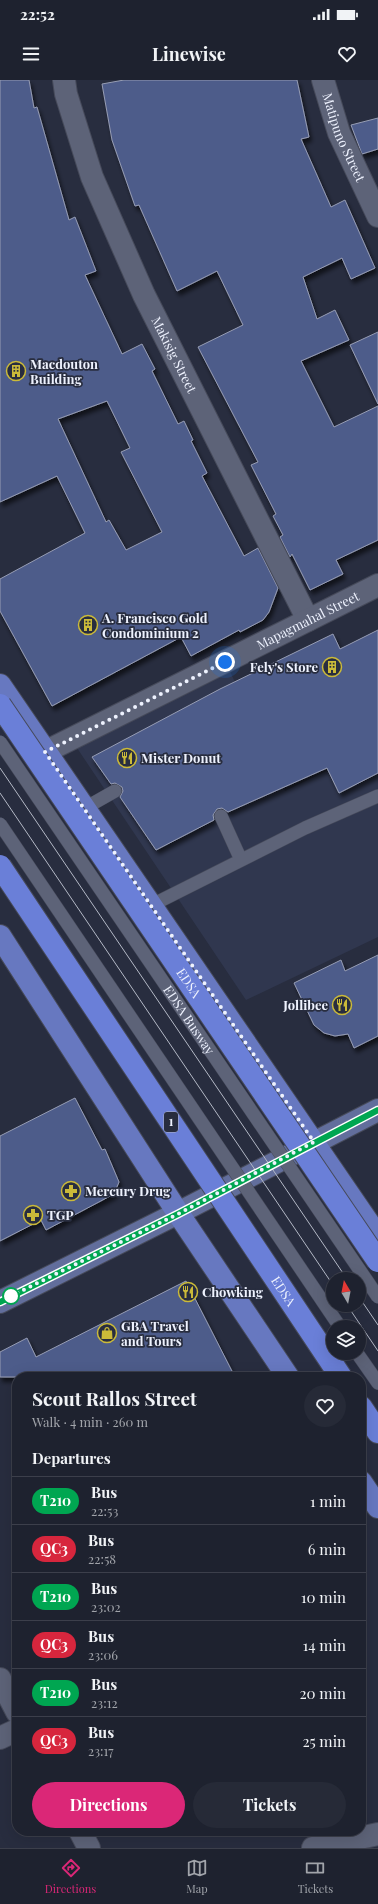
<!DOCTYPE html>
<meta charset="utf-8">
<style>
:root{--surface:#1e222f;--page:#262a37;--text:#f1f3f6;--muted:#a1a4aa;--line:#3c3f4b;--accent:#db2777}
body{margin:0;font-family:"Playfair Display",serif;background:var(--page);color:var(--text);height:100vh;display:flex;flex-direction:column;font-size:15px;white-space:nowrap}
*{box-sizing:border-box;margin:0}
p{font-size:13px;color:var(--muted)}
.icon{flex:none;width:22px;height:22px;fill:none;stroke:currentColor;stroke-width:2;stroke-linecap:round;stroke-linejoin:round}
.map{position:relative;flex:1;overflow:hidden}
.panel{position:absolute;left:12px;top:1292px;width:354px;height:464px;display:flex;flex-direction:column;background:var(--surface);border-radius:16px;box-shadow:0 4px 16px #0002,0 0 0 1px var(--line)}
.panel>*{flex:none}
.badge{padding:0 8px;border-radius:13px;font-size:14px;line-height:26px}
.needle{width:26px;rotate:350deg}
.fabs{position:absolute;left:326px;top:1192px;display:grid;gap:8px}
.fabs a{display:grid;place-items:center;width:40px;height:40px;border-radius:50%;background:var(--surface);box-shadow:0 4px 16px #0002,0 0 0 1px var(--line);font-size:20px}
.you{position:absolute;width:20px;height:20px;margin:-10px;border:3px solid #fff;border-radius:50%;background:#1a73e8;box-shadow:0 0 0 6px #1a73e833}
.map>.badge{position:absolute;translate:-50% -50%;box-shadow:0 0 0 2px #fff}
h2{padding:0 20px;font-size:15px;line-height:36px}
.round{display:grid;place-items:center;flex:none;width:42px;height:42px;border-radius:21px;background:var(--page)}
.summary{display:flex;align-items:center;justify-content:space-between;height:68px;padding:0 20px}
h1{font-size:19px;font-weight:700;line-height:30px}
.cta{display:flex;gap:8px;margin-top:auto;padding:8px 20px}
.cta a{flex:1;height:46px;border-radius:24px;background:var(--accent);color:#fff;font-size:16px;font-weight:700;line-height:46px;text-align:center}
.cta a+a{background:var(--page);color:var(--text)}
ul{padding:0;list-style:none}
li{display:flex;align-items:center;gap:12px;height:48px;padding:0 20px;border-top:1px solid var(--line)}
li div{flex:1}
li b{display:block;font-size:15px}
li em{font-style:normal}
li .badge{min-width:44px;font-weight:700;text-align:center}
.status{display:flex;justify-content:space-between;align-items:center;height:28px;padding:0 20px;background:var(--surface);direction:ltr}
.status svg{height:11px;fill:currentColor}
header{display:flex;justify-content:space-between;align-items:center;height:52px;padding:0 20px;background:var(--surface);font-size:18px;font-weight:700}
.tabs{display:flex;justify-content:space-around;align-items:center;height:56px;border-top:1px solid var(--line);background:var(--surface);font-size:11px;color:var(--muted)}
.tabs a{display:grid;justify-items:center;gap:2px}
.tabs .current{color:var(--accent)}
.map>svg:first-child{display:block}
.built{fill:#30374f}
.building{fill:#4e5b8a;stroke:#969db4;fill-rule:evenodd;filter:url(#shadow)}
.lines{fill:none;stroke-linecap:round;stroke-linejoin:round}
.service-casing{stroke:#464a5a;stroke-width:14}
.minor-casing{stroke:#464a5a;stroke-width:24}
.tertiary-casing{stroke:#464a5a;stroke-width:24}
.secondary-casing{stroke:#464a5a;stroke-width:24}
.primary-casing{stroke:#464a5a;stroke-width:24}
.trunk-casing{stroke:#464a5a;stroke-width:24}
.service{stroke:#5d6378;stroke-width:13}
.minor{stroke:#5d6378;stroke-width:22}
.tertiary{stroke:#5d6378;stroke-width:22}
.secondary{stroke:#626e9c;stroke-width:22}
.primary{stroke:#6778c0;stroke-width:22}
.trunk{stroke:#6a7fd8;stroke-width:22}
.tram{stroke:#b4b9c6;stroke-width:1}
.service-bridge-casing{stroke:#464a5a;stroke-width:14;stroke-linecap:butt}
.trunk-bridge-casing{stroke:#464a5a;stroke-width:24;stroke-linecap:butt}
.service-bridge{stroke:#5d6378;stroke-width:13}
.trunk-bridge{stroke:#6a7fd8;stroke-width:22}
.line-casing{stroke:#fff;stroke-width:9}
.line{stroke:#00a651;stroke-width:6}
.walk{stroke:#eef2fe;stroke-width:4;stroke-dasharray:0 7.2}
.stop-dot{fill:#fff;stroke:#00a651;stroke-width:2}
.labels{text-anchor:middle;stroke-width:3.5;stroke-linejoin:round;paint-order:stroke}
.shield{fill:#282d3f;stroke:#b3b7c5;stroke-width:1}
.shield-label{font-size:12px;font-weight:bold;fill:#eef2fe}
.street-label{font-size:13px;fill:#eef2fe;stroke:#282d3f}
.poi-label{font-size:13px;font-weight:bold;fill:#eef2fe;stroke:#282d3f;text-anchor:start}
</style>
<div class="status"><b>22:52</b><svg viewBox="0 0 49 12"><path d="M0 12V9h3v3zM5 12V6h3v6zM10 12V3h3v9zM15 12V0h3v12zM26 1h20v11H26zM47 4h2v5h-2z"/></svg></div>
<header><svg class="icon" aria-label="menu" viewBox="0 0 24 24"><path d="M4 6h16M4 12h16M4 18h16"/></svg>Linewise<svg class="icon" aria-label="heart" viewBox="0 0 24 24"><path d="M12 20l-8-8c-3-5 5-10 8-4 3-6 11-1 8 4z"/></svg></header>
<div class="map">
<svg width="378" height="1768" viewBox="0 0 378 1768">
<defs>
<filter id="shadow"><feDropShadow dx="2.5" dy="4.5" stdDeviation="2" flood-color="#0009"/></filter>
</defs>
<rect width="100%" height="100%" fill="#282d3f"/>
<path class="built" d="M228 587 285 711 378 666V857L246 920 77 668Z"/>
<path class="building" d="M0 0H29L34 28 37 27 69 140 75 137 96 191 85 195 122 274 142 264 155 289 152 291 178 344 184 341 193 360 191 361 207 393 202 396 244 476 258 468 278 508 269 532 263 540 240 552 239 550 191 576 181 557 52 626 0 531V499L85 453 57 396 0 422ZM107 321 130 368 121 372 162 452 126 470 109 440 106 442 58 339Z
M124 0H297L309 57 301 59 331 127 345 120 375 188 351 199 342 178 303 197 317 239 335 230 349 260 301 281 334 347 378 326V460L336 480 343 494 310 510 292 474 290 477 280 457 283 455 273 436 276 434 251 385 258 382 198 267 243 245 217 191 177 211 139 125 135 126 112 60 102 4Z
M378 38V69L362 74 351 45Z
M378 252V324L350 265Z
M378 550V693L339 713 327 688 228 732 222 728 217 729 213 735 214 740 156 770 120 717 123 711 122 707 115 703 111 704 92 677 220 609 333 554 340 569Z
M378 875V956L354 968 348 954 335 956 324 953 314 945 294 903 341 880 345 891Z
M75 1018 102 1070 105 1069 119 1102 114 1114 46 1150 41 1140 0 1161V1056Z
M186 1201 235 1297H0V1272L27 1258 36 1277Z"/>
<g class="lines">
<defs>
<path id="service" d="M85 728 115 711
M221 736 241 780
M152 825 305 748 378 716
M357 1273 378 1303"/>
<g id="minor">
<path id="s1" d="M64 0 66 14 92 97 144 215 308 540"/>
<path id="s2" d="M323 0 339 53 378 136"/>
<path d="M0 1599 17 1632"/>
<path d="M0 1658 17 1650"/>
<path d="M80 1751 89 1768"/>
<path d="M313 1768 378 1754"/>
</g>
<g id="tertiary">
<path id="s3" d="M45 672 378 505"/>
</g>
<path id="secondary" d="M0 1222 178 1133 378 1030"/>
<path id="primary" d="M0 605 378 1157
M0 856 178 1133 288 1297
M361 1402 378 1427"/>
<path id="trunk" d="M361 1327 378 1352"/>
</defs>
<use href="#service" class="service-casing"/>
<use href="#minor" class="minor-casing"/>
<use href="#tertiary" class="tertiary-casing"/>
<use href="#secondary" class="secondary-casing"/>
<use href="#primary" class="primary-casing"/>
<use href="#trunk" class="trunk-casing"/>
<use href="#service" class="service"/>
<use href="#minor" class="minor"/>
<use href="#tertiary" class="tertiary"/>
<use href="#secondary" class="secondary"/>
<use href="#primary" class="primary"/>
<use href="#trunk" class="trunk"/>
<path class="tram" d="M0 688 347 1199
M0 713 333 1205
M359 1217 378 1245
M347 1225 378 1271"/>
<defs>
<g id="service-bridge">
<path id="s4" d="M0 662 378 1217"/>
<path d="M0 744 340 1247"/>
</g>
<g id="trunk-bridge">
<path id="s5" d="M0 625 378 1181"/>
<path id="s6" d="M0 786 341 1297"/>
</g>
</defs>
<use href="#service-bridge" class="service-bridge-casing"/>
<use href="#trunk-bridge" class="trunk-bridge-casing"/>
<use href="#service-bridge" class="service-bridge"/>
<use href="#trunk-bridge" class="trunk-bridge"/>
</g>
<g class="lines">
<defs>
<path id="line" d="M0 1222 178 1134 378 1030"/>
</defs>
<use href="#line" class="line-casing"/>
<use href="#line" class="line"/>
<path class="walk" d="M11 1216 178 1134 314 1062 45 672 225 582"/>
</g>
<defs>
<symbol id="building-ring" viewBox="-11 -11 22 22"><circle r="9.5" fill="#282d3f" stroke="#cbba39" stroke-width="1.5"/><path d="M-4-6H4V6H1V3H-1V6H-4ZM-2.5-4.3h1.7v1.8h-1.7ZM.8-4.3h1.7v1.8H.8ZM-2.5-1h1.7V.8h-1.7ZM.8-1h1.7V.8H.8Z" fill="#cbba39"/></symbol>
<symbol id="restaurant-ring" viewBox="-11 -11 22 22"><circle r="9.5" fill="#282d3f" stroke="#cbba39" stroke-width="1.5"/><path d="M-5-6h1v4h1v-4h1v4h1v-4h1v5L-1.5 .5V6h-2V.5L-5-1ZM5-6V6H3V1.5H1.5Q1.5-4 5-6Z" fill="#cbba39"/></symbol>
<symbol id="pharmacy-ring" viewBox="-11 -11 22 22"><circle r="9.5" fill="#282d3f" stroke="#cbba39" stroke-width="1.5"/><path d="M-2-6h4v4h4v4h-4v4h-4v-4h-4v-4h4Z" fill="#cbba39"/></symbol>
<symbol id="shop-ring" viewBox="-11 -11 22 22"><circle r="9.5" fill="#282d3f" stroke="#cbba39" stroke-width="1.5"/><path d="M-5-2.5h2.3a2.7 3.5 0 0 1 5.4 0H5L5.5 6h-11ZM-1.5-2.5h3a1.5 2.3 0 0 0-3 0Z" fill="#cbba39"/></symbol>
</defs>
<g fill-rule="evenodd">
<use href="#building-ring" x="5" y="280" width="22" height="22"/>
<use href="#building-ring" x="77" y="534" width="22" height="22"/>
<use href="#building-ring" x="321" y="576" width="22" height="22"/>
<use href="#restaurant-ring" x="116" y="667" width="22" height="22"/>
<use href="#restaurant-ring" x="331" y="914" width="22" height="22"/>
<use href="#pharmacy-ring" x="60" y="1100" width="22" height="22"/>
<use href="#pharmacy-ring" x="22" y="1124" width="22" height="22"/>
<use href="#restaurant-ring" x="177" y="1201" width="22" height="22"/>
<use href="#shop-ring" x="96" y="1242" width="22" height="22"/>
</g>
<circle class="stop-dot" cx="11" cy="1216" r="8"/>
<g class="labels">
<rect class="shield" x="164" y="1032" width="14" height="20" rx="3"/>
<g class="shield-label">
<text x="171" y="1046">1</text>
</g>
<g class="street-label">
<text dy="5" stroke="none"><textPath href="#s2" startOffset="61">Matipuno Street</textPath></text>
<text dy="5" stroke="none"><textPath href="#s1" startOffset="297">Makisig Street</textPath></text>
<text dy="5" stroke="none"><textPath href="#s3" startOffset="294">Mapagmahal Street</textPath></text>
<text dy="5" stroke="none"><textPath href="#s5" startOffset="336">EDSA</textPath></text>
<text dy="5" stroke="none"><textPath href="#s4" startOffset="336">EDSA Busway</textPath></text>
<text dy="5" stroke="none"><textPath href="#s6" startOffset="511">EDSA</textPath></text>
</g>
<g class="poi-label">
<text x="30" y="289">Macdouton<tspan x="30" dy="15">Building</tspan></text>
<text x="102" y="543">A. Francisco Gold<tspan x="102" dy="15">Condominium 2</tspan></text>
<text x="318" y="592" text-anchor="end">Fely's Store</text>
<text x="141" y="683">Mister Donut</text>
<text x="328" y="930" text-anchor="end">Jollibee</text>
<text x="85" y="1116">Mercury Drug</text>
<text x="47" y="1140">TGP</text>
<text x="202" y="1217">Chowking</text>
<text x="121" y="1251">GBA Travel<tspan x="121" dy="15">and Tours</tspan></text>
</g>
</g>
</svg>
<div class="fabs">
<a><svg class="needle" viewBox="-14 -14 28 28"><path d="M0-13l5 13h-10z" fill="#e53935"/><path d="M0 13l5-13h-10z" fill="#a1a4aa"/></svg></a>
<a><svg class="icon" aria-label="layers" viewBox="0 0 24 24"><path d="M12 4l9 5-9 5-9-5zM3 14l9 5 9-5"/></svg></a>
</div>
<div class="you" style="left:225px;top:582px"></div>
<section class="panel">
<div class="summary"><div><h1>Scout Rallos Street</h1><p>Walk · 4 min · 260 m</p></div><a class="round"><svg class="icon" aria-label="heart" viewBox="0 0 24 24"><path d="M12 20l-8-8c-3-5 5-10 8-4 3-6 11-1 8 4z"/></svg></a></div>
<h2>Departures</h2>
<ul>
<li><span class="badge" style="background:#00a651;color:#fff">T210</span><div><b>Bus</b><p>22:53</p></div><em>1 min</em></li>
<li><span class="badge" style="background:#d7263d;color:#fff">QC3</span><div><b>Bus</b><p>22:58</p></div><em>6 min</em></li>
<li><span class="badge" style="background:#00a651;color:#fff">T210</span><div><b>Bus</b><p>23:02</p></div><em>10 min</em></li>
<li><span class="badge" style="background:#d7263d;color:#fff">QC3</span><div><b>Bus</b><p>23:06</p></div><em>14 min</em></li>
<li><span class="badge" style="background:#00a651;color:#fff">T210</span><div><b>Bus</b><p>23:12</p></div><em>20 min</em></li>
<li><span class="badge" style="background:#d7263d;color:#fff">QC3</span><div><b>Bus</b><p>23:17</p></div><em>25 min</em></li>
</ul>
<div class="cta"><a>Directions</a><a>Tickets</a></div>
</section>
</div>
<nav class="tabs">
<a class="current"><svg class="icon" aria-label="directions" viewBox="0 0 24 24"><path d="M12 3l9 9-9 9-9-9zM9 14v-3h6M13 9l2 2-2 2"/></svg>Directions</a>
<a><svg class="icon" aria-label="map" viewBox="0 0 24 24"><path d="M3 6l6-2 6 2 6-2v14l-6 2-6-2-6 2zM9 4v14M15 6v14"/></svg>Map</a>
<a><svg class="icon" aria-label="tickets" viewBox="0 0 24 24"><path d="M3 7h18v10H3zM15 7v10"/></svg>Tickets</a>
</nav>
